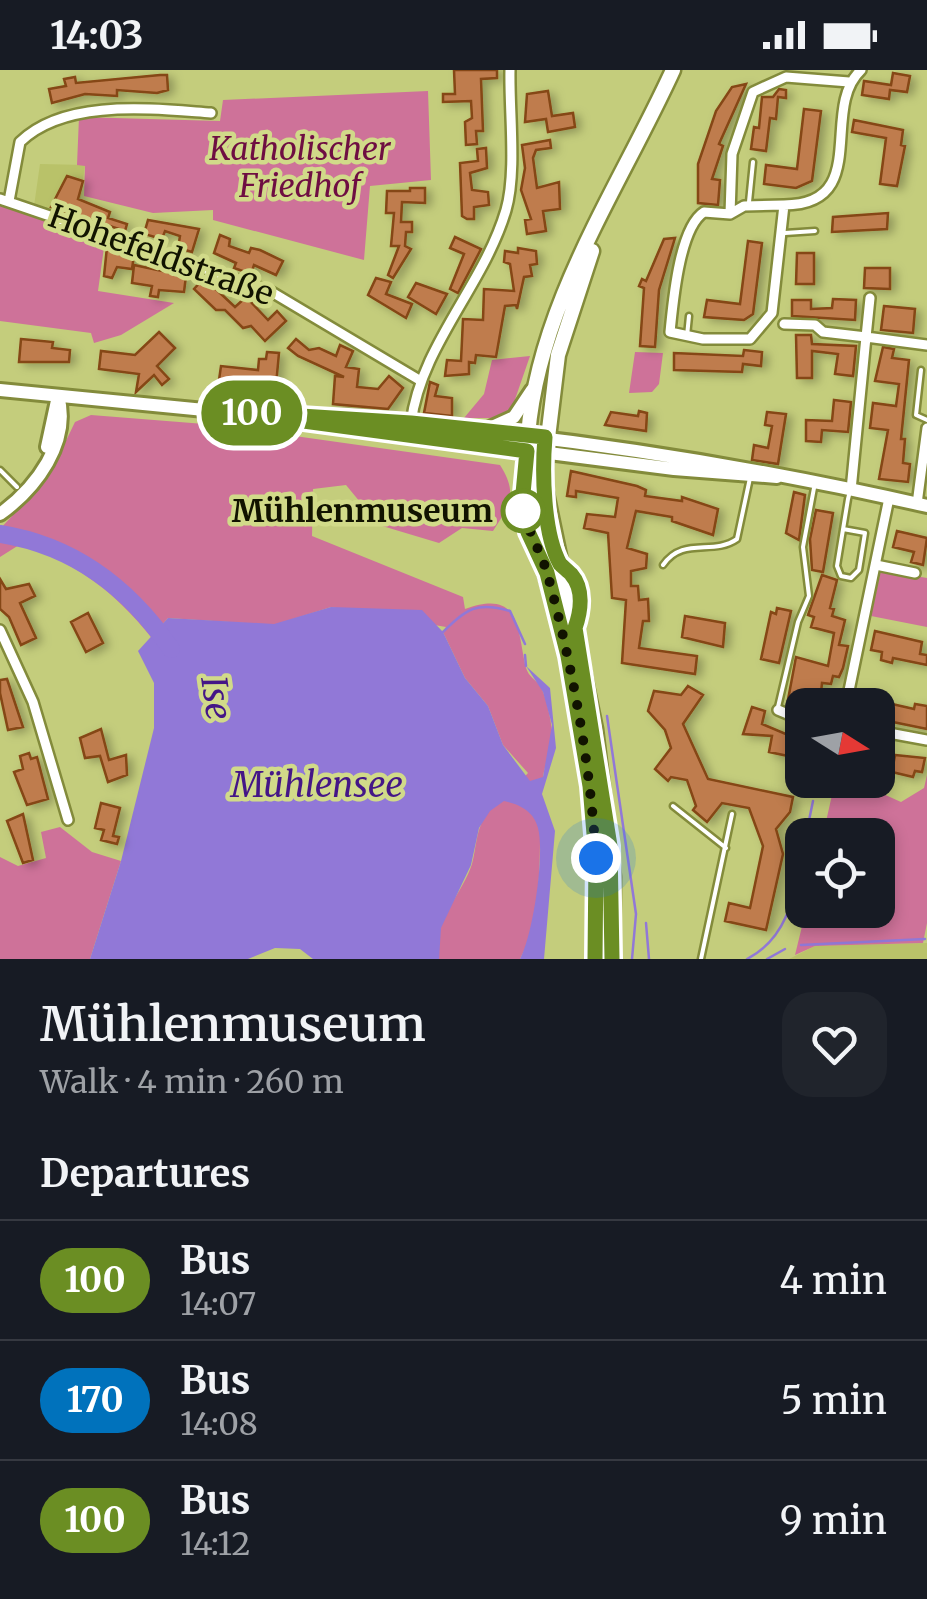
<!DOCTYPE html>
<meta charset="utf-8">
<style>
:root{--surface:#171b24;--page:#20242c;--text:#f1f3f6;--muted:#9ea1a6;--line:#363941}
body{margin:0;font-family:Merriweather,serif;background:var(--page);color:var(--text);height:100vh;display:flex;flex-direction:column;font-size:38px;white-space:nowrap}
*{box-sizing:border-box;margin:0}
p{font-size:32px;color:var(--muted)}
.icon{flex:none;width:55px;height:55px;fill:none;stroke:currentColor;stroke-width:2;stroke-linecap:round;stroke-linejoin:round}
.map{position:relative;height:889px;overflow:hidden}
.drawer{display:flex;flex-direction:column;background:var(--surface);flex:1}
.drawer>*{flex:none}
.badge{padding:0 20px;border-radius:32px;font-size:35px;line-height:65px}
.needle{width:65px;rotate:101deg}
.tools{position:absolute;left:785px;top:618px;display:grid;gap:20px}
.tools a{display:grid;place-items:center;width:110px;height:110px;border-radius:20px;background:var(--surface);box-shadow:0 5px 15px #0003;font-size:50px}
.you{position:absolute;width:50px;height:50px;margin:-25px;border:8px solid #fff;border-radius:50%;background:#1a73e8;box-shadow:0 0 0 15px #1a73e833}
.map>.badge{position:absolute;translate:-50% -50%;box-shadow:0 0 0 5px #fff}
h2{padding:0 40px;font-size:38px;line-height:90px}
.round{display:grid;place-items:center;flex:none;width:105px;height:105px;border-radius:30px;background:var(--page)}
.headline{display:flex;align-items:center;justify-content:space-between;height:170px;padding:0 40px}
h1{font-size:48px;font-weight:600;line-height:75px}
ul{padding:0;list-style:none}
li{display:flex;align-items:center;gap:30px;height:120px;padding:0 40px;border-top:2px solid var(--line)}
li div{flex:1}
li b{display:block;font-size:38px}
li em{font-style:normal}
li .badge{min-width:110px;font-weight:700;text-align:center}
.status{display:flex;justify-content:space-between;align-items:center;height:70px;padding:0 50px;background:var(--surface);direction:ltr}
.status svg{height:28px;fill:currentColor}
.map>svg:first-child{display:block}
.built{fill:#b9c269}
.green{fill:#ce7299}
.water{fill:#9178d7}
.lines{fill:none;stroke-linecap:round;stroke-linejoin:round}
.stream{stroke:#9178d7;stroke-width:2.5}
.river{stroke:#9178d7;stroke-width:18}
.building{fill:#bf7c4e;stroke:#854614;stroke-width:2.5;filter:url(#shadow)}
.lane-casing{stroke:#838b3b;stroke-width:9}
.street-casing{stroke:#838b3b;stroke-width:14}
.secondary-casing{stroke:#838b3b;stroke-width:18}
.primary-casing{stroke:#838b3b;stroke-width:19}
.lane{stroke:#fff;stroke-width:4}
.street{stroke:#fff;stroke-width:9}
.secondary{stroke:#fff;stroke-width:12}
.primary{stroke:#fff;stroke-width:14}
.line-casing{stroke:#fff;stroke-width:22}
.line{stroke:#6b8e23;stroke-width:15}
.walk{stroke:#111300;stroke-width:10;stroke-dasharray:0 18}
.stop-dot{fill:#fff;stroke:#6b8e23;stroke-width:5}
.labels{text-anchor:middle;stroke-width:9;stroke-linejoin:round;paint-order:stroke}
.park-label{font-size:32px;font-style:italic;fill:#6e0e42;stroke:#d1da89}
.street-label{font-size:32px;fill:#111300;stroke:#d1da89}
.stop-label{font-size:32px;font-weight:bold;fill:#111300;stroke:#d1da89;text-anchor:end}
.water-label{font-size:35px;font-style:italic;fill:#441687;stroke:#d1da89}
</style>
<div class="status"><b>14:03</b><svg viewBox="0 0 49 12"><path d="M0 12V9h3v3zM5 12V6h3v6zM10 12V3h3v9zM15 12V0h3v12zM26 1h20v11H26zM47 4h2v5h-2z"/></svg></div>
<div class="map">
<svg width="927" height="889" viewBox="0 0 927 889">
<defs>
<filter id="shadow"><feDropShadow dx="5.5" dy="3" stdDeviation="5" flood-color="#0004"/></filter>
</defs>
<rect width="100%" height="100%" fill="#c4cd7c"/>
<path class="built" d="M40 94 85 95 78 150 34 136Z
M927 873V889H789L815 876Z"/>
<path class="green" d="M428 21 431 110 370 116 364 190 213 150V140L153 143 84 126 85 96 77 95 79 47 220 51 223 30Z
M0 134 105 170 98 221 174 233 121 265 94 273 91 263 0 251Z
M635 282 663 283 659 314 652 322 629 323Z
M530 286 511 341 497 348H464L484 324 492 290Z
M91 345 217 355 500 395C518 423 510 435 493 461L462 458 439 473 379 455 346 415 313 419 312 466 463 527 465 539C522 518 517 561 526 598 529 607 535 609 540 616 546 625 551 650 552 661 552 679 544 695 542 713 537 768 547 839 520 889H439C430 854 462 825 472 794 476 779 476 762 484 748 494 732 515 718 528 703L503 675 488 636 465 608 443 562 446 557 331 537 274 555 168 548 151 567C115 522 75 491 19 475L0 487V459L49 406 75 352Z
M881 500 927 508V557L871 546Z
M927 705V853L923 873 815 876 795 885 806 840H878V765H823L834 716 881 723 901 732 924 718Z
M60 757 92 782 121 791 90 889H0V787L18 796 46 788 41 762Z"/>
<path class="water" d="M331 537 422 540 443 562 465 608 488 636 503 675 530 711 543 707 552 655 543 622 526 596 550 618 556 678 542 724 555 761 544 889H520C533 865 545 784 538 758 534 741 519 734 504 731L490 741 479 758 471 795 441 858 439 889H313L300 879 275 878 248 889H90L121 791 154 658V613L138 581 168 548 274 554Z"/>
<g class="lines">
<path class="stream" d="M443 562C466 539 477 531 510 541L525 574
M525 585 526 596
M607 646 636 844 632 889
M806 765 813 731
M646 853 649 889
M801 875 925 869
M747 889C789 867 794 825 802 782
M767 889 785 879"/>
<path class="river" d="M0 464C75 476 129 518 171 579"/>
</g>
<path class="building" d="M454 0H497V8L481 9 483 61H476L477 74 466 75 465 52 472 48 471 31 443 32V24H455Z
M893 3 910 6 907 22 890 20 889 29 862 25 864 11 891 15Z
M160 5H167L168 20 157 23 117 20V26L85 24 52 33 49 19 66 16 64 9 75 7 76 13Z
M746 14 719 74 723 76 712 109 720 110 718 135 698 133V94L716 41 732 17Z
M779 19 786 20V28L778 27 776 49 770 48 766 81 751 79 754 57 759 58 762 27H773Z
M548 21 552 46 573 43 575 57 548 62 546 49 525 52 527 24Z
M804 39 821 41 812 111 796 118 764 114 766 95 797 99Z
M854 50 903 60 901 75 905 76 897 116 880 114 886 68 852 62Z
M550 70 551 78 536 80 533 88 537 118 559 112 560 139 543 141 546 161 527 164 525 150 531 149 521 120 525 98 522 75Z
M486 78 487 98 470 103 472 120 488 122 489 135 474 137V149H467L462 146 460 93 478 91 477 79Z
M67 106 83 111 78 129 110 142 108 148 127 154 125 161 51 137Z
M410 118H425V133L402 132 401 152H412V162H406L405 176 411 179 393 208 388 205 399 176H391L394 143H386L387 121H410Z
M888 143 887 159 832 162 833 147Z
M148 150 199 159 192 182 178 178 180 166 165 161 162 169 144 164Z
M220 165 230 169 229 176 249 183 251 178 260 180 283 191 276 205 254 195 251 204 234 198 236 193 214 183Z
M455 167 481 179 458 223 450 219 464 184 450 178Z
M675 168 659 220 655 277 640 276 644 218 639 216 642 209 646 211 664 169Z
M748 171 762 173 753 244 744 250 704 247 707 230 740 234Z
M107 177 134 185 132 199 117 197 112 208 104 206Z
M518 178 536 181 537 194 530 195 532 206 524 207 517 239 516 235 505 236 496 287 476 285 475 293 469 292V304L445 306 447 290 461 291 463 249 483 250 484 219 514 221 510 194 504 192 505 181 518 183Z
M797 183H814V214H796Z
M134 195 186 206 184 222 159 220 158 227 150 226 152 216 132 213Z
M865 198H890V219L864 218Z
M204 208 235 237 246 227 268 250 277 241 286 251 265 271 251 256 243 258 225 240H216L194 219Z
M376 208 391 212 386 224 412 234 406 248 368 225Z
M416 213 447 224 436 244 408 227Z
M833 229 856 230 855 250 792 246V230H811V239L832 238Z
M884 236 915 239 913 263 881 260Z
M159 262 175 278 157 296 169 309 162 315 154 305 136 322 139 304 99 299 101 281 135 285Z
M796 265H811L812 274 856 276 853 306 835 304 838 284 812 281V308H797Z
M21 269 53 272 52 278 70 280 69 292H19Z
M296 269 309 280 319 278 336 286 340 275 353 281 346 297 359 299 357 317 378 319 389 306 403 318 388 339 333 334 335 306 344 307 298 286 288 278Z
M883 277 894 279 892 288 909 290 901 369H905L903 393 910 394 908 412 879 409 888 360 870 358 873 333 896 336 899 314 875 311Z
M744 280 762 282 761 296 743 294 742 302 674 300V283L743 286Z
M267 282 279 283 276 315 219 310 221 296 258 300 259 289H266Z
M430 312 438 315 435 326 452 328V346L424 343Z
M834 330 851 332 848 362 822 360 821 372 806 371V350L832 351Z
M639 341 647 343 646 361 605 355 611 342 638 346Z
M767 342 786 344 778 394 752 390 754 375 768 378 772 356 765 355Z
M571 401 637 416 646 420 645 426 682 431V427L718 439 713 465 672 451V447L636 441 627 478 647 484 646 498 631 501V516H638L639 530 648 529 649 551H643L639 578 697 586 695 604 622 593 626 530 612 528 608 463 584 458 587 444 615 447 618 428 576 421V427L567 426Z
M794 422 805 425 799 470 786 463Z
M816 440 833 443 823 502 812 500 810 469Z
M897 461 927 468 923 495 911 492 914 482 893 477Z
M822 505 837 510 830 538 834 539 832 546 845 550 839 575 848 576 843 598 839 607 833 606 831 614 822 613 821 623 808 621 802 638 787 635 796 587 828 596 834 563 811 557 814 547 808 545Z
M0 509 6 519 29 514 35 526 20 533 36 568 21 575 9 547 0 539Z
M777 538 791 541 779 593 761 589 771 542 776 544Z
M88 543 103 573 86 582 71 552Z
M685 546 725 553 723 577 682 567Z
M875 561 922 572 920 584 927 585V595L893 588 892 593 881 590 882 582 871 580Z
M7 609 23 657 8 660 0 623V610Z
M688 616 703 625 683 654 708 709 793 727 790 742 776 759 783 784 766 860 725 851 729 833 750 838 763 776 749 738 722 733 707 752 693 740 696 736 687 710 671 707 668 711 655 699 671 678 665 660 648 641 654 621 681 625Z
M892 634 914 639 915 634 927 636V659L888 651Z
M752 637 765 641 762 654 793 667 788 686 769 682 772 666 743 664Z
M101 659 109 690 126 685 127 705 108 712 100 686 85 688 80 668Z
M29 683 31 689 37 687 48 729 27 735 14 702 23 699 20 686Z
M895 685 925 688 922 702 915 701 913 707 892 702Z
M101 733 120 738 113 766 119 767 117 774 101 770 104 760 95 758Z
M23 744 33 790 23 793 7 751Z"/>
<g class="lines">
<defs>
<path id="lane" d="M749 132 753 92
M785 163 815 161
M687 266 689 246
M921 300 916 345 927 350
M0 400 17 417
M523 417 531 471
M843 459 865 463 859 500 851 508 841 506 837 496 848 429 849 425
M663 495C683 466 713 486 737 469L750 408
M568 501 580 528 578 548
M778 637 798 552 809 526 803 477 814 418
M673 736 726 778
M701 889 732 744"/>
<path id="street" d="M849 12 786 7 753 22 732 84 730 144 704 142C679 158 673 233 670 262L703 269H750L772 243 784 135C872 135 819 39 861 0
M0 129 270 221 421 311
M9 131 20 72C65 28 153 39 211 43
M730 144 744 136 784 135
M784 254 815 255 823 262 866 267 870 228
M411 353C421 275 484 215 506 140 517 102 509 41 510 0
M851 420 866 267 927 275
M917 434 927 358
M876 495 915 503
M0 560 33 632 68 750
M846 635 889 428
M778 640 802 650
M878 661 927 670
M829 718 831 710"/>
<path id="secondary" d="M0 320 235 343 674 399 777 407
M318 347C524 360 726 390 927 436
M490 358 514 347 532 320
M47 377 58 326
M0 444C36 418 71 372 58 326"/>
<path id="primary" d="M592 181 558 285 543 409 595 659 613 807 612 889
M595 889C600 787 590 687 568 587 551 513 521 442 528 365 539 233 619 118 673 0"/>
</defs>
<use href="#lane" class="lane-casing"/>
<use href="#street" class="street-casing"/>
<use href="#secondary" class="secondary-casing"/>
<use href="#primary" class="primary-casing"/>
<use href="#lane" class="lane"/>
<use href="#street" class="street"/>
<use href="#secondary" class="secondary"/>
<use href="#primary" class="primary"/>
</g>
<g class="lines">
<defs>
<path id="line" d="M595 889 596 788 590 716 568 586 547 503 528 462 522 434 527 381 236 342 411 353 545 367C542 402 543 463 560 494 561 495 570 503 571 504 584 519 581 541 575 558L610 776 612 889"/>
</defs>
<use href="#line" class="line-casing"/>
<use href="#line" class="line"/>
<path class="walk" d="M523 441 522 434C527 461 541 481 548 506 573 599 590 692 596 788"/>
</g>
<circle class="stop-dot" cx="523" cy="441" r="20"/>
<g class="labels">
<g class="park-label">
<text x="300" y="90">Katholischer<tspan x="300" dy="37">Friedhof</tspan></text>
</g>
<g class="street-label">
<text transform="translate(161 185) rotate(20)" y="11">Hohefeldstraße</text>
</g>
<g class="stop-label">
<text x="493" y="452">Mühlenmuseum</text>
</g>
<g class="water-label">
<text transform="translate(216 628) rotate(82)" y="12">Ise</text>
<text x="317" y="727">Mühlensee</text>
</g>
</g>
</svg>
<div class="tools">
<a><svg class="needle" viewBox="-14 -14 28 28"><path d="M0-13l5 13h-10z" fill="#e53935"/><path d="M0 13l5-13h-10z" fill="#9ea1a6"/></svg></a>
<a><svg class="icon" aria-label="locate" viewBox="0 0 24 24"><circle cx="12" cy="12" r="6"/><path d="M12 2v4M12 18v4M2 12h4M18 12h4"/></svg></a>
</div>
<div class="you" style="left:596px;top:788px"></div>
<b class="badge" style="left:252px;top:343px;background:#6b8e23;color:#fff">100</b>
</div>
<section class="drawer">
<div class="headline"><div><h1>Mühlenmuseum</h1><p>Walk · 4 min · 260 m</p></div><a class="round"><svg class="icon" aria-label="heart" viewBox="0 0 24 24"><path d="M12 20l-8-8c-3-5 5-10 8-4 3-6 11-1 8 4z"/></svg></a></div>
<h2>Departures</h2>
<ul>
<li><span class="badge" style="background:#6b8e23;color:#fff">100</span><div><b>Bus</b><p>14:07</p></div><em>4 min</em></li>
<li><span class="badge" style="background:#0072bc;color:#fff">170</span><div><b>Bus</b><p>14:08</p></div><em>5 min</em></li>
<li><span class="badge" style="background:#6b8e23;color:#fff">100</span><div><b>Bus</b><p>14:12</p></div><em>9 min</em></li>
</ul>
</section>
